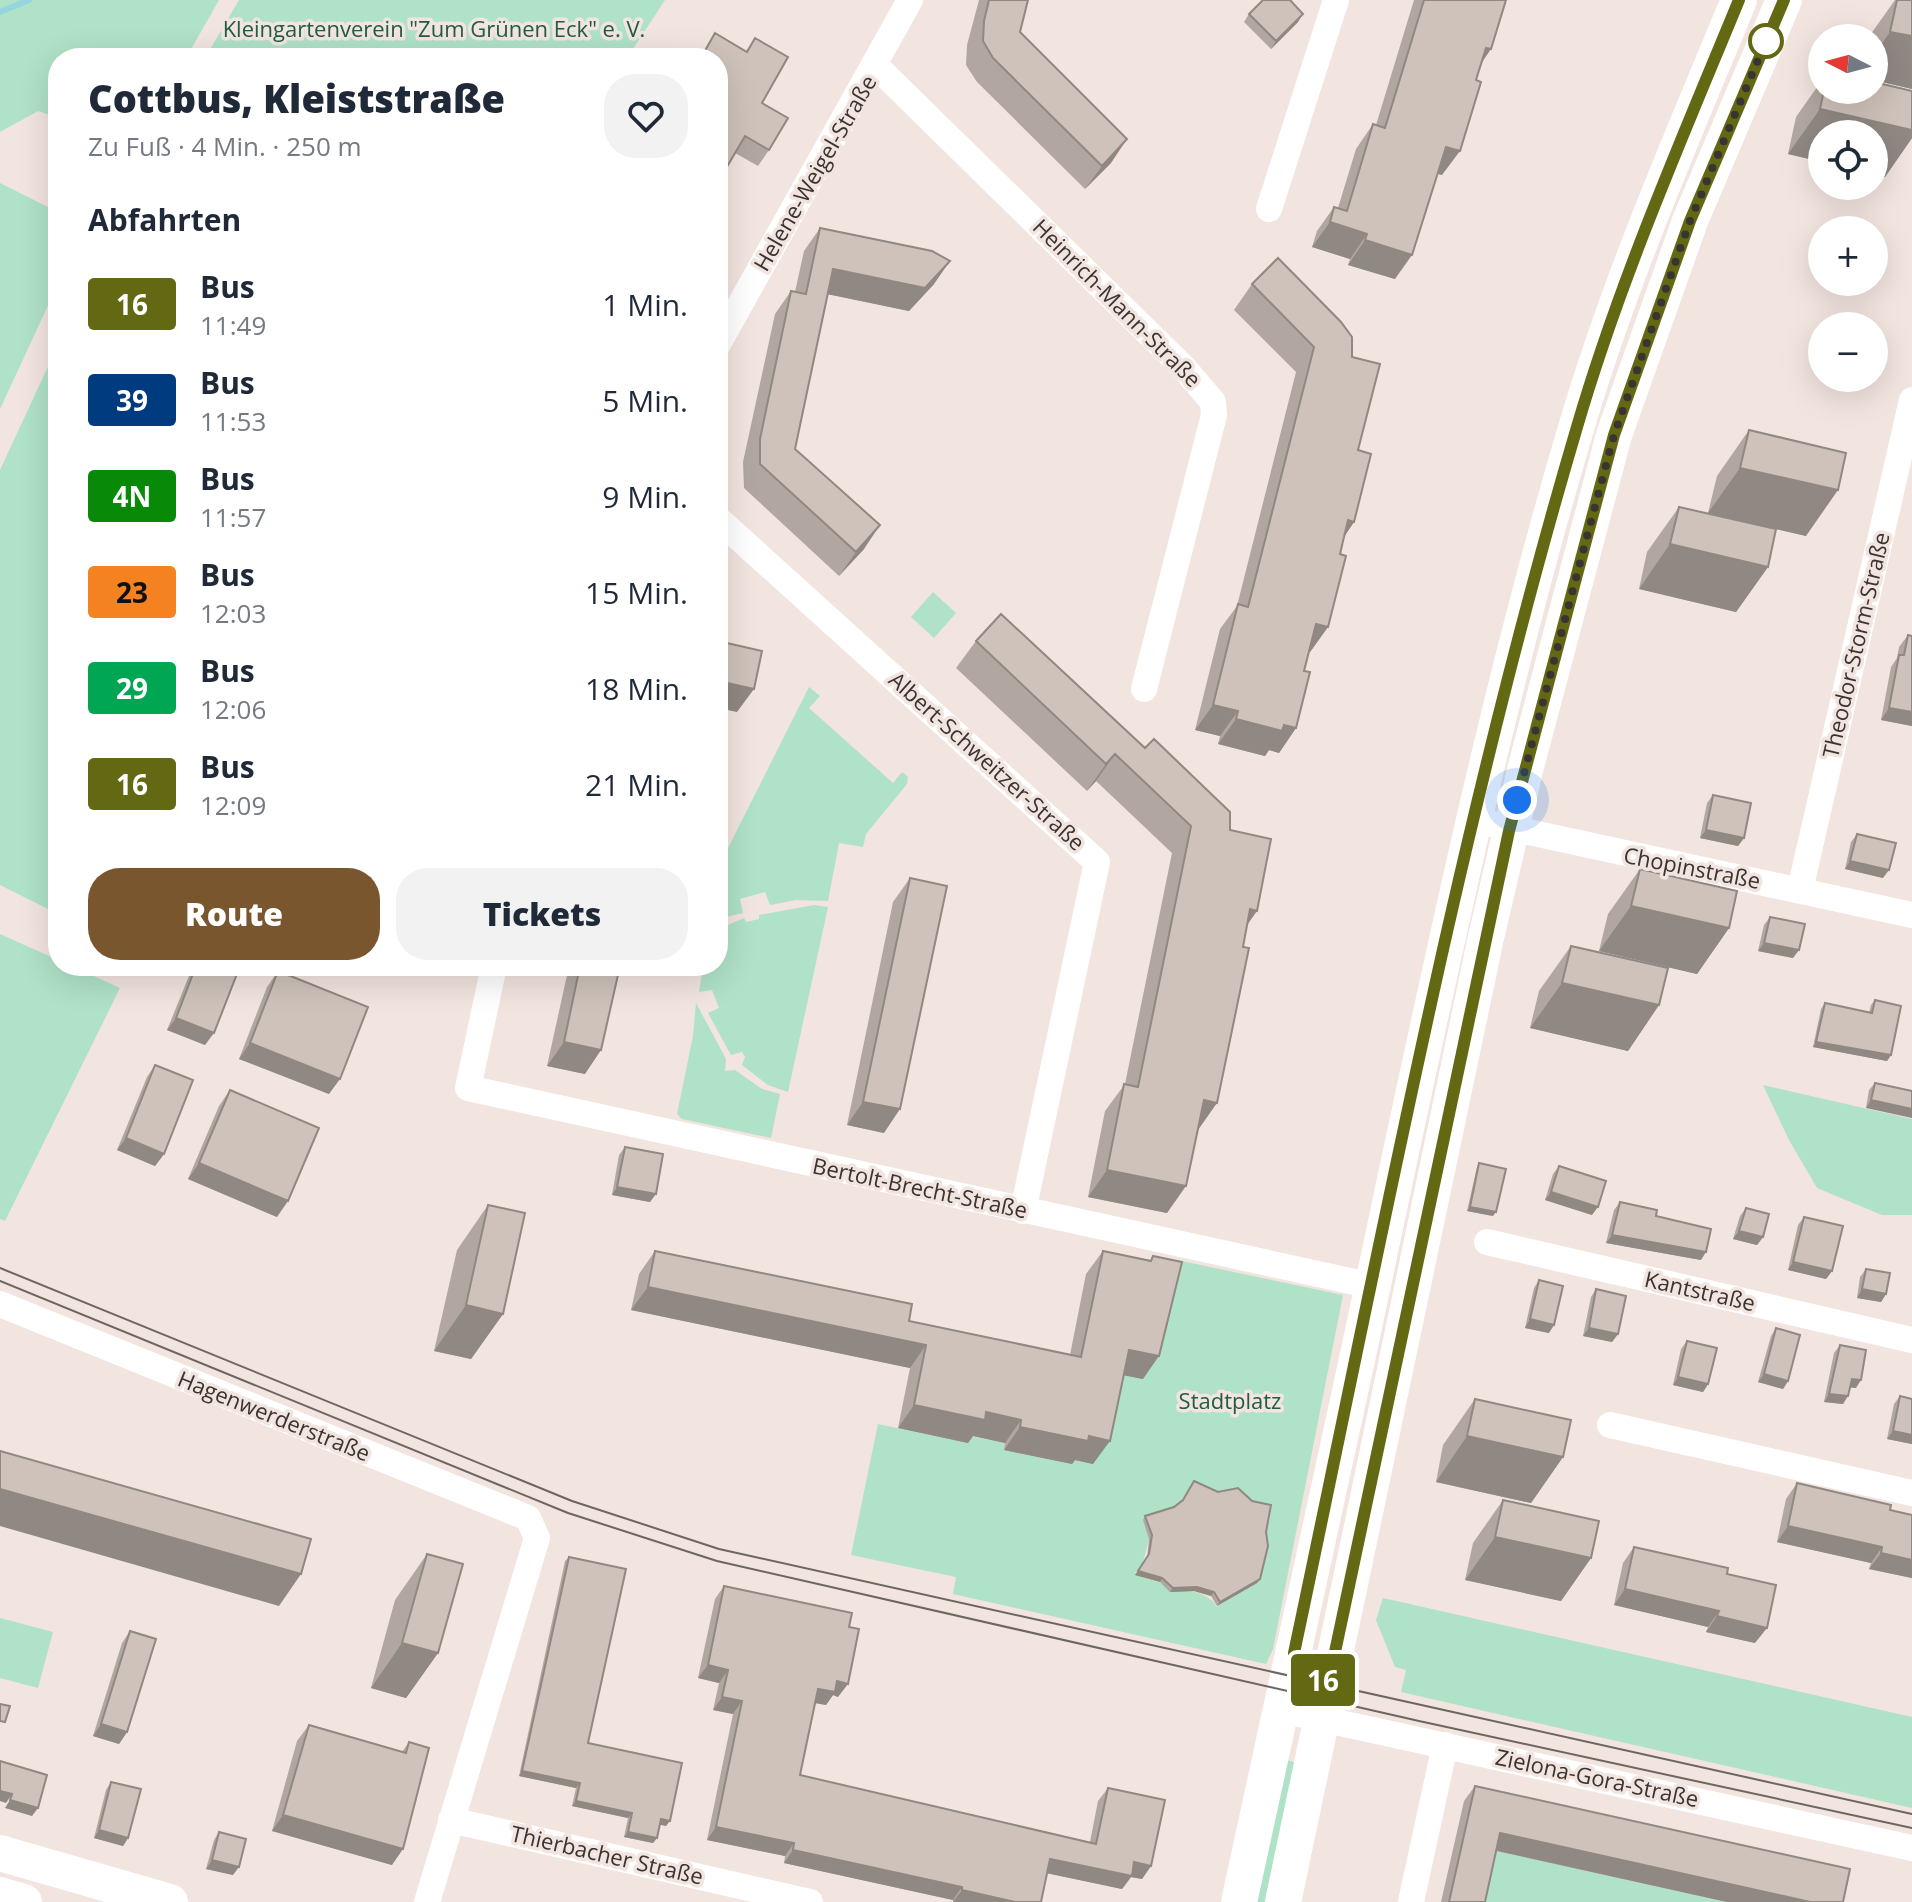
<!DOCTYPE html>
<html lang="de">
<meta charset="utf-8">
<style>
:root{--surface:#fff;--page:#f2f2f3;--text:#1f2937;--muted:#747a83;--accent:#7a562f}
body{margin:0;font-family:"Open Sans",sans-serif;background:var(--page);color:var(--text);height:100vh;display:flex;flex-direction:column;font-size:30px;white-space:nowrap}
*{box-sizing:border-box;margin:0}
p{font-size:26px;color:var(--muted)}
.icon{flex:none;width:44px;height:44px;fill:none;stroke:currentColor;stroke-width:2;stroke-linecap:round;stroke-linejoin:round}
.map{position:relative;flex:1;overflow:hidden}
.panel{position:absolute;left:48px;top:48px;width:680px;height:928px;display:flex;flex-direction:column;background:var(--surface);border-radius:32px;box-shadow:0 8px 32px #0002}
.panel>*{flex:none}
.badge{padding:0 16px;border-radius:6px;font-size:28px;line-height:52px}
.needle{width:52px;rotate:276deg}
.fabs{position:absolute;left:1808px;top:24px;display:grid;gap:16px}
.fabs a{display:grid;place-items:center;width:80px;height:80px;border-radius:50%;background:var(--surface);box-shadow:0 8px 32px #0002;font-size:40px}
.you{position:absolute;width:40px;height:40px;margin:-20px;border:6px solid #fff;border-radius:50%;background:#1a73e8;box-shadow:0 0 0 12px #1a73e833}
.map>.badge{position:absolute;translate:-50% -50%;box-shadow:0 0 0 4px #fff}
h2{padding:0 40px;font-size:30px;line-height:72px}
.round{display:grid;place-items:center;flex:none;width:84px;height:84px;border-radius:32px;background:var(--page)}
.headline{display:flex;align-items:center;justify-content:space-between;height:136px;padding:0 40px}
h1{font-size:38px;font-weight:800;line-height:60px}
.primary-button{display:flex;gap:16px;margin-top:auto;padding:16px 40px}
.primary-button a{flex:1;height:92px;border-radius:32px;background:var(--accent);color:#fff;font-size:32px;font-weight:800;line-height:92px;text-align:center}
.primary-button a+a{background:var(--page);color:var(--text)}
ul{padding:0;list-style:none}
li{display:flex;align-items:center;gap:24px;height:96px;padding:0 40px}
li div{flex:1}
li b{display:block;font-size:30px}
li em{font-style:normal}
li .badge{min-width:88px;font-weight:700;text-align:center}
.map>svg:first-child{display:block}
.green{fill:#afe2c7;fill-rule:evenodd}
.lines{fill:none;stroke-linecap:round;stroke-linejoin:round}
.stream{stroke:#95d6de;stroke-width:6}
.street{stroke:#fff;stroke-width:26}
.secondary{stroke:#fff;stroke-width:36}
.tram{stroke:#6c6562;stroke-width:2}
.wall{fill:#b1a7a0}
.shaded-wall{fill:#908882}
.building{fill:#cec2ba;stroke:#908882;stroke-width:2}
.line-casing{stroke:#fff;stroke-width:18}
.line{stroke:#636913;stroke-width:12}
.walk{stroke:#393432;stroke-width:8;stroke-dasharray:0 14.4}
.stop-dot{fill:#fff;stroke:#636913;stroke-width:4}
.labels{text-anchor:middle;stroke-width:7;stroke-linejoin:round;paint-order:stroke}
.park-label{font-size:22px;fill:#205d43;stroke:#f2e4df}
.street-label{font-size:22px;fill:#393432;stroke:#f2e4df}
</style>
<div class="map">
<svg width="1912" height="1902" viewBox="0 0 1912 1902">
<rect width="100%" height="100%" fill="#f2e4df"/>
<path class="green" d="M0 0H219L186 58H58V118L38 111 0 132Z
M239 0H665L627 58H205Z
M0 183 58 212V284L0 409Z
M58 345V914L0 885V470Z
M933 592 956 613 934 638 911 617Z
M809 687 820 696 809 708 893 783 902 772 908 777 907 784 866 834 863 847 839 843 828 901 796 900 770 905 765 892 740 899 743 913 718 919V868Z
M814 905 828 907 788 1092 768 1085 742 1065 745 1057 742 1052 731 1055 708 1013 719 1008 712 990 699 992 703 966H718V929L744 918 746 922 759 919V915Z
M0 934 58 960V966H72L120 988 5 1221 0 1219Z
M696 1003 726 1059 725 1071 735 1070 762 1089 780 1094 771 1138 682 1119 677 1114 693 1036Z
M1763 1085 1912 1119V1215H1882L1817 1188 1789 1140Z
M1172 1259 1343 1295 1273 1649 1266 1664 953 1594 956 1577 851 1555 878 1424 968 1443 970 1436 1005 1443 1004 1450 1072 1464 1109 1389 1155 1341ZM1190 1486 1229 1495 1231 1596 1217 1607C1207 1586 1156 1587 1135 1573 1147 1561 1144 1551 1150 1538 1160 1519 1181 1507 1190 1486Z
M1383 1598 1912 1717V1808L1401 1692 1406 1670 1395 1667 1376 1620Z
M0 1618 53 1632 38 1688 0 1678Z
M1282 1759 1297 1763 1267 1902H1252Z
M1489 1849 1727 1902H1477Z"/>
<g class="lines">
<path class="stream" d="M0 12 29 0"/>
<path class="street" d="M876 66 1183 367 1213 402 1214 415 1144 689
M1269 209 1336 0
M718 344 910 0
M718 519 1097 862 1023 1211
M1473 820 1912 915
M1800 890 1912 400
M494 966 468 1088 1373 1286
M1487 1242 1912 1340
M0 1304 528 1518 537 1538 427 1902
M1610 1425 1912 1493
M1281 1710 1912 1848
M451 1820 810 1902
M1411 1902 1445 1745"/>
<path class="secondary" d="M0 1853 170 1902
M0 1895 24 1902
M1239 1902C1295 1651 1349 1399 1402 1147 1454 905 1506 663 1577 425 1620 280 1681 140 1739 0
M1283 1902 1485 942 1525 770 1614 435 1690 221 1784 0"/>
<path class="tram" d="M0 1268 572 1501 719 1549 1912 1814
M0 1281 568 1513 717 1561 1419 1721 1912 1828"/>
</g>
<path class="wall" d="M979 0H1028L1020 32 1111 163 1085 189 977 82 966 65 967 45Z
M1414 0H1506L1482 63 1442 175 1438 174 1395 279 1348 265 1350 259 1312 247 1317 231 1334 207 1338 208 1356 149 1373 124 1376 125Z
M1895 0H1912V89L1874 80V38H1868Z
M1249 14 1298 22 1271 49 1244 22Z
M715 33 746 51 755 38 762 103 769 150 758 166 735 153 718 182V58H699Z
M1822 80V90L1912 91V138L1885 177 1874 174V134H1822V162L1788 154 1796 117Z
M820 228 934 284 909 311 828 294 795 449 864 549 839 576 744 488 743 462 775 314 791 291 795 292 804 251Z
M1252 284 1352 357 1358 450 1354 522 1344 537 1340 554 1328 627 1310 652 1309 651 1304 671 1296 728 1279 753 1269 750 1265 756 1218 744 1220 736 1195 730 1220 629 1237 606 1296 372 1234 310Z
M1749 430 1806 536 1708 513 1717 476Z
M1679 507 1768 567 1736 612 1639 589 1647 552Z
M1908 635 1912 636V726L1881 720 1891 667 1897 658 1899 647Z
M976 641 1230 830 1248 924 1198 1130 1167 1213 1088 1197 1105 1111 1125 1084 1172 853 1096 781 1087 791 956 668Z
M1713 795 1744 838 1738 846 1700 838 1707 803Z
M1857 834 1883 878 1845 869 1851 842Z
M1640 869 1729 928 1697 974 1599 951 1608 914Z
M910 878 884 1133 847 1125 893 902Z
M1770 917 1793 958 1758 951 1764 925Z
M1571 946 1659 1005 1628 1051 1530 1028 1539 991Z
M193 966H240L205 1045 167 1030Z
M569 966H620L585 1074 547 1066Z
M278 971 329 1094 239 1059 267 987Z
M1875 1000 1891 1055 1887 1061 1813 1047 1821 1009 1825 1003 1869 1013 1871 1005Z
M155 1065 164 1154 155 1166 117 1150 147 1077Z
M1875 1083 1912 1091 1866 1108 1869 1090Z
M230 1090 277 1217 188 1179 219 1106Z
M625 1147 650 1202 612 1195 619 1155Z
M1479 1163 1493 1216 1467 1211 1477 1167Z
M1559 1166 1592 1215 1545 1200 1553 1174Z
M1620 1202 1656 1216 1701 1260 1606 1243 1614 1210Z
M488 1205 503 1314 471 1359 434 1351 457 1250Z
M1746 1208 1763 1237 1757 1245 1733 1239 1740 1216Z
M1804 1217 1832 1271 1826 1279 1788 1270 1798 1225Z
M655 1251 909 1321 1070 1355 1086 1274 1103 1251 1150 1260 1153 1256 1143 1379 1123 1375 1093 1464 1075 1460 1072 1464 1004 1450 1005 1443 973 1436 968 1443 898 1428 910 1368 631 1310 639 1274Z
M1866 1269 1886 1294 1881 1302 1857 1298 1860 1277Z
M1539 1280 1549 1333 1525 1328 1534 1288Z
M1596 1289 1618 1334 1612 1342 1583 1336 1591 1297Z
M1776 1328 1788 1381 1783 1389 1758 1382 1771 1336Z
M1687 1341 1708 1384 1703 1392 1673 1385 1681 1349Z
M1840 1345 1856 1388 1850 1387 1843 1404 1824 1402 1834 1353Z
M1900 1396 1912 1399V1444L1887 1439 1894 1404Z
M1475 1399 1563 1457 1531 1503 1436 1482 1443 1445Z
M1797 1483 1890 1510 1912 1515V1578L1869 1569 1871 1563 1777 1542 1786 1499Z
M1503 1500 1591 1558 1561 1601 1465 1580 1473 1543Z
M1145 1516 1266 1532 1260 1579 1257 1583 1217 1606 1211 1596 1194 1591 1170 1592 1160 1582 1135 1575 1147 1558 1149 1539 1143 1520Z
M1634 1547 1727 1574 1755 1643 1706 1632 1708 1627 1614 1605 1623 1563Z
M427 1554 438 1653 406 1698 371 1688 395 1600Z
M569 1557 588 1743 666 1826 660 1824 657 1838 653 1843 624 1837 628 1818 572 1806 576 1788 519 1776 565 1561Z
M724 1586 849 1627 838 1697 833 1695 826 1705 815 1703 800 1775 1090 1842 1098 1801 1108 1788 1151 1866 1142 1879 1131 1877 1122 1889 1047 1873 1041 1902H953V1900L784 1863 785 1856 707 1840 733 1714 713 1710 719 1683 698 1678 715 1599Z
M130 1631 127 1732 119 1744 93 1736 122 1643Z
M309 1725 402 1752 409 1742 392 1865 272 1831 297 1741Z
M111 1782 128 1838 123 1846 94 1838 106 1790Z
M1475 1786 1843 1902H1727L1496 1851 1485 1902H1441L1464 1801Z
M219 1832 233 1875 206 1869 214 1840Z"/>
<path class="shaded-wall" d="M1303 14 1298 22 1271 49 1276 41Z
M1890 32 1912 36V89L1874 80V55Z
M1486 48 1491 49 1474 74Z
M1820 109 1912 130V138L1885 177 1874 174V134H1822V162L1788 154Z
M1127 139 1111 163 1085 189 1102 166Z
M1446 147 1460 151 1442 175 1429 171Z
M1330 222 1367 234 1350 259 1312 247Z
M1365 240 1412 255 1395 279 1348 265Z
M950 261 934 284 909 311 817 292 833 269Z
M1740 468 1838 490 1806 536 1708 513Z
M1348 520 1354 522 1337 547Z
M880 525 864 549 839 576 856 552Z
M1670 544 1768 567 1736 612 1639 589Z
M1316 624 1328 627 1310 652 1298 649Z
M718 681 754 689 737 712 718 708Z
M1213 705 1238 711 1220 736 1195 730Z
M1889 708 1912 712V726L1881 720Z
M1236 719 1284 725 1296 728 1279 753 1269 750 1265 756 1218 744Z
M1115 754 1096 781 1087 791 1106 764Z
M1706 830 1744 838 1738 846 1700 838Z
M1850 861 1889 870 1883 878 1845 869Z
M1631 906 1729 928 1697 974 1599 951Z
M1250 909 1257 911 1238 938Z
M1764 943 1799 950 1793 958 1758 951Z
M373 966H385L382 970Z
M1562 983 1659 1005 1628 1051 1530 1028Z
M176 1018 214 1033 205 1045 167 1030Z
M564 1042 601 1050 585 1074 547 1066Z
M1816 1042 1891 1055 1887 1061 1813 1047Z
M250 1043 340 1079 329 1094 239 1059Z
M1204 1100 1217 1103 1198 1130Z
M1871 1100 1912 1109V1118L1866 1108Z
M863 1102 900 1109 884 1133 847 1125Z
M126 1138 164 1154 155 1166 117 1150Z
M199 1163 288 1201 277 1217 188 1179Z
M1107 1170 1186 1186 1167 1213 1088 1197Z
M617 1187 656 1194 650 1202 612 1195Z
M1551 1192 1598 1207 1592 1215 1545 1200Z
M1470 1207 1496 1212 1493 1216 1467 1211Z
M1739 1231 1763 1237 1757 1245 1733 1239Z
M1612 1235 1706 1252 1701 1260 1606 1243Z
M1793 1262 1832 1271 1826 1279 1788 1270Z
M648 1287 926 1345 910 1368 631 1310Z
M1862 1289 1886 1294 1881 1302 1857 1298Z
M466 1305 503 1314 471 1359 434 1351Z
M1530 1319 1554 1325 1549 1333 1525 1328Z
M1589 1328 1618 1334 1612 1342 1583 1336Z
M1129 1350 1159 1356 1143 1379 1112 1373Z
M1764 1374 1788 1381 1783 1389 1758 1382Z
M1678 1377 1708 1384 1703 1392 1673 1385Z
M1852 1379 1861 1380 1856 1388 1846 1387Z
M1829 1394 1848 1396 1843 1404 1824 1402Z
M914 1405 986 1412 1021 1420 1005 1443 973 1436 968 1443 898 1428Z
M1020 1427 1089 1436 1110 1441 1093 1464 1075 1460 1072 1464 1004 1450Z
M1893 1431 1912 1435V1444L1887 1439Z
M1467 1436 1563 1457 1531 1503 1436 1482Z
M0 1489 301 1574 279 1606 0 1526Z
M1788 1526 1882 1547 1871 1563 1777 1542Z
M1495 1537 1591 1558 1561 1601 1465 1580Z
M1881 1553 1912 1560V1578L1869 1569Z
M1138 1571 1162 1578 1160 1582 1135 1575Z
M1260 1579 1257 1583 1217 1606 1220 1602Z
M1197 1587 1214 1592 1211 1596 1194 1591 1170 1592 1173 1588Z
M1625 1589 1719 1611 1708 1627 1614 1605Z
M1717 1616 1767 1628 1755 1643 1706 1632Z
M402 1643 438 1653 406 1698 371 1688Z
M708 1665 728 1670 719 1683 698 1678Z
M837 1681 848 1684 838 1697 833 1695 826 1705 809 1702 818 1689Z
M722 1697 742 1701 733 1714 713 1710Z
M101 1724 127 1732 119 1744 93 1736Z
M522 1771 580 1783 576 1788 519 1776Z
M0 1791 12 1794 6 1803 0 1801Z
M10 1800 38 1808 32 1816 5 1808Z
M576 1801 632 1813 628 1818 572 1806Z
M283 1815 403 1849 392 1865 272 1831Z
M661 1819 670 1821 666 1826 657 1824Z
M716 1827 794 1843 785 1856 707 1840Z
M99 1830 128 1838 123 1846 94 1838Z
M628 1832 657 1838 653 1843 624 1837Z
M1500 1833 1810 1902H1727L1489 1849Z
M793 1850 962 1887 953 1900 784 1863Z
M1050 1859 1134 1862 1151 1866 1142 1879 1131 1877 1122 1889 1041 1872Z
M212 1860 239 1867 233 1875 206 1869Z
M962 1890 1015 1902H953Z"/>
<path class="building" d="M989 0H1028L1020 32 1127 139 1102 166 993 58 983 41 984 21Z
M1263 0H1290L1303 14 1276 41 1249 14Z
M1424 0H1506L1491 49 1486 48 1476 80 1481 82 1460 151 1446 147 1412 255 1365 240 1367 234 1330 222 1334 207 1347 211 1373 124 1385 128Z
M1897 0H1912V36L1890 32Z
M715 33 747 52 755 38 788 57 762 103 788 118 769 150 745 136 718 182V97L726 83 718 79V58H701Z
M1874 82 1912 91V130L1820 109 1824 90H1874Z
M820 228 932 251 950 261 925 288 833 269 795 449 880 525 856 552 760 464V439L791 291 806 294Z
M1278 258 1341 322 1352 337V357L1380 364 1358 450 1371 454 1354 522 1348 520 1340 554 1346 556 1328 627 1316 624 1304 671 1310 672 1296 728 1284 725 1282 731 1236 719 1238 711 1213 705 1238 604 1248 607 1314 347 1252 284Z
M1749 430 1846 453 1838 490 1740 468Z
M1679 507 1776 529 1768 567 1670 544Z
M1001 614 1145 748 1154 739 1230 812V830L1271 839 1257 911 1250 909 1243 947 1249 948 1217 1103 1204 1100 1186 1186 1107 1170 1124 1084 1138 1087 1191 826 1115 754 1106 764 976 641Z
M1908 635 1912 636V712L1889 708 1899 655H1904Z
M718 641 762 651 754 689 718 681Z
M1713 795 1751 803 1744 838 1706 830Z
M1857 834 1896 843 1889 870 1850 861Z
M1640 869 1737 891 1729 928 1631 906Z
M910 878 947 886 900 1109 863 1102Z
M1770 917 1805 924 1799 950 1764 943Z
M1571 946 1668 968 1659 1005 1562 983Z
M196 966H240L214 1033 176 1018Z
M580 966H620L601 1050 564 1042Z
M278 971 368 1007 340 1079 250 1043Z
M1875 1000 1901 1006 1891 1055 1816 1042 1825 1003 1872 1013Z
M155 1065 193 1080 164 1154 126 1138Z
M1875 1083 1912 1091V1109L1871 1100Z
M230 1090 319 1128 288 1201 199 1163Z
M625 1147 663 1154 656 1194 617 1187Z
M1479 1163 1506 1169 1496 1212 1470 1207Z
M1559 1166 1606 1181 1598 1207 1551 1192Z
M1620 1202 1657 1210 1656 1216 1711 1229 1706 1252 1612 1235Z
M488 1205 525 1213 503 1314 466 1305Z
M1746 1208 1769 1214 1763 1237 1739 1231Z
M1804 1217 1843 1226 1832 1271 1793 1262Z
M655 1251 912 1304 909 1321 1081 1357 1103 1251 1151 1261 1153 1256 1182 1262 1159 1356 1129 1350 1110 1441 1089 1436 1088 1441 1020 1427 1021 1420 986 1412 985 1420 914 1405 926 1345 648 1287Z
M1866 1269 1890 1273 1886 1294 1862 1289Z
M1539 1280 1563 1286 1554 1325 1530 1319Z
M1596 1289 1626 1296 1618 1334 1589 1328Z
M1776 1328 1800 1335 1788 1381 1764 1374Z
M1687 1341 1717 1348 1708 1384 1678 1377Z
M1840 1345 1866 1350 1861 1380 1852 1379 1848 1396 1829 1394Z
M1900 1396 1912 1399V1435L1893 1431Z
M1475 1399 1571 1420 1563 1457 1467 1436Z
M0 1451 311 1539 301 1574 0 1489Z
M1194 1481 1218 1492 1238 1488 1252 1501 1271 1505 1266 1532 1268 1546 1260 1579 1220 1602 1214 1592 1197 1587 1173 1588 1162 1578 1138 1571 1149 1554 1152 1535 1145 1516 1174 1507 1183 1500Z
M1797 1483 1891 1505 1890 1510 1912 1515V1560L1881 1553 1882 1547 1788 1526Z
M1503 1500 1599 1521 1591 1558 1495 1537Z
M1634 1547 1728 1568 1727 1574 1776 1585 1767 1628 1717 1616 1719 1611 1625 1589Z
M427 1554 463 1564 438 1653 402 1643Z
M569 1557 626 1569 588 1743 682 1763 670 1821 661 1819 657 1838 628 1832 632 1813 576 1801 580 1783 522 1771Z
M724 1586 852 1613 849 1627 859 1629 848 1684 837 1681 835 1692 818 1689 800 1775 1096 1844 1108 1788 1165 1800 1151 1866 1134 1862 1132 1876 1050 1859 1041 1902H1015L962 1890V1887L793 1850 794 1843 716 1827 742 1701 722 1697 728 1670 708 1665Z
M130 1631 156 1639 127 1732 101 1724Z
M0 1704 10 1706 5 1722 0 1721Z
M309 1725 406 1753 409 1742 429 1748 403 1849 283 1815Z
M0 1761 47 1775 38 1808 10 1800 12 1794 0 1791Z
M111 1782 141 1789 128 1838 99 1830Z
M1475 1786 1850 1869 1843 1902H1810L1500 1833 1485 1902H1449Z
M219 1832 246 1839 239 1867 212 1860Z"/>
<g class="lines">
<defs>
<path id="line" d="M1739 0C1681 141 1620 280 1577 427 1458 829 1381 1243 1294 1653L1328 1685 1509 831 1614 435 1690 221 1784 0"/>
</defs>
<use href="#line" class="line-casing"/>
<use href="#line" class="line"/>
<path class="walk" d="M1517 800 1614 435 1690 221 1766 41"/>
</g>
<circle class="stop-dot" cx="1766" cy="41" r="16"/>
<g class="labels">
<g class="park-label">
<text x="434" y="37">Kleingartenverein "Zum Grünen Eck" e. V.</text>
<text x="1230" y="1409">Stadtplatz</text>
</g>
<g class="street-label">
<text transform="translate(815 173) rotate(-60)" y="8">Helene-Weigel-Straße</text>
<text transform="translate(1117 303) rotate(45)" y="8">Heinrich-Mann-Straße</text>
<text transform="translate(1856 645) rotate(-77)" y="8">Theodor-Storm-Straße</text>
<text transform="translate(987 761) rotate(42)" y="8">Albert-Schweitzer-Straße</text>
<text transform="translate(1692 868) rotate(11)" y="8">Chopinstraße</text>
<text transform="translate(920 1188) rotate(12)" y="8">Bertolt-Brecht-Straße</text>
<text transform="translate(1700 1291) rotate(13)" y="8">Kantstraße</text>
<text transform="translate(274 1416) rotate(22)" y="8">Hagenwerderstraße</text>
<text transform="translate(1597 1778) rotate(12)" y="8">Zielona-Gora-Straße</text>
<text transform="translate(607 1855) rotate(13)" y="8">Thierbacher Straße</text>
</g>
</g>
</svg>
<div class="fabs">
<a><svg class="needle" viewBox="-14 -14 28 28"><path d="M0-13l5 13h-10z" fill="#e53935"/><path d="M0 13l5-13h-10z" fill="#747a83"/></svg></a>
<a><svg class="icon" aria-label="locate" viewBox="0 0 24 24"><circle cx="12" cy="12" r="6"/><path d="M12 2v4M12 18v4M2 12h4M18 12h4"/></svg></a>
<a>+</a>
<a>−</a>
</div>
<div class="you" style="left:1517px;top:800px"></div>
<b class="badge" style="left:1323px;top:1680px;background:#636913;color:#fff">16</b>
<section class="panel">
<div class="headline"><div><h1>Cottbus, Kleiststraße</h1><p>Zu Fuß · 4 Min. · 250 m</p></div><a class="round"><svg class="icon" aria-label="heart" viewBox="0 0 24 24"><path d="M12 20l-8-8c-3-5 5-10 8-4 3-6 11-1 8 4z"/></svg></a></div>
<h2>Abfahrten</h2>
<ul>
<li><span class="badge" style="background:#636913;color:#fff">16</span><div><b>Bus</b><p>11:49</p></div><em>1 Min.</em></li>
<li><span class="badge" style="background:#003b80;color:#fff">39</span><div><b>Bus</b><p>11:53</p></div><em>5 Min.</em></li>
<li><span class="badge" style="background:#088a08;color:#fff">4N</span><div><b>Bus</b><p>11:57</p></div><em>9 Min.</em></li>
<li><span class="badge" style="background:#f58220;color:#111">23</span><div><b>Bus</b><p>12:03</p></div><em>15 Min.</em></li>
<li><span class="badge" style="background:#00a651;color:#fff">29</span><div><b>Bus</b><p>12:06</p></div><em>18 Min.</em></li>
<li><span class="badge" style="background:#636913;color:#fff">16</span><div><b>Bus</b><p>12:09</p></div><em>21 Min.</em></li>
</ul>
<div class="primary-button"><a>Route</a><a>Tickets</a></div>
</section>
</div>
